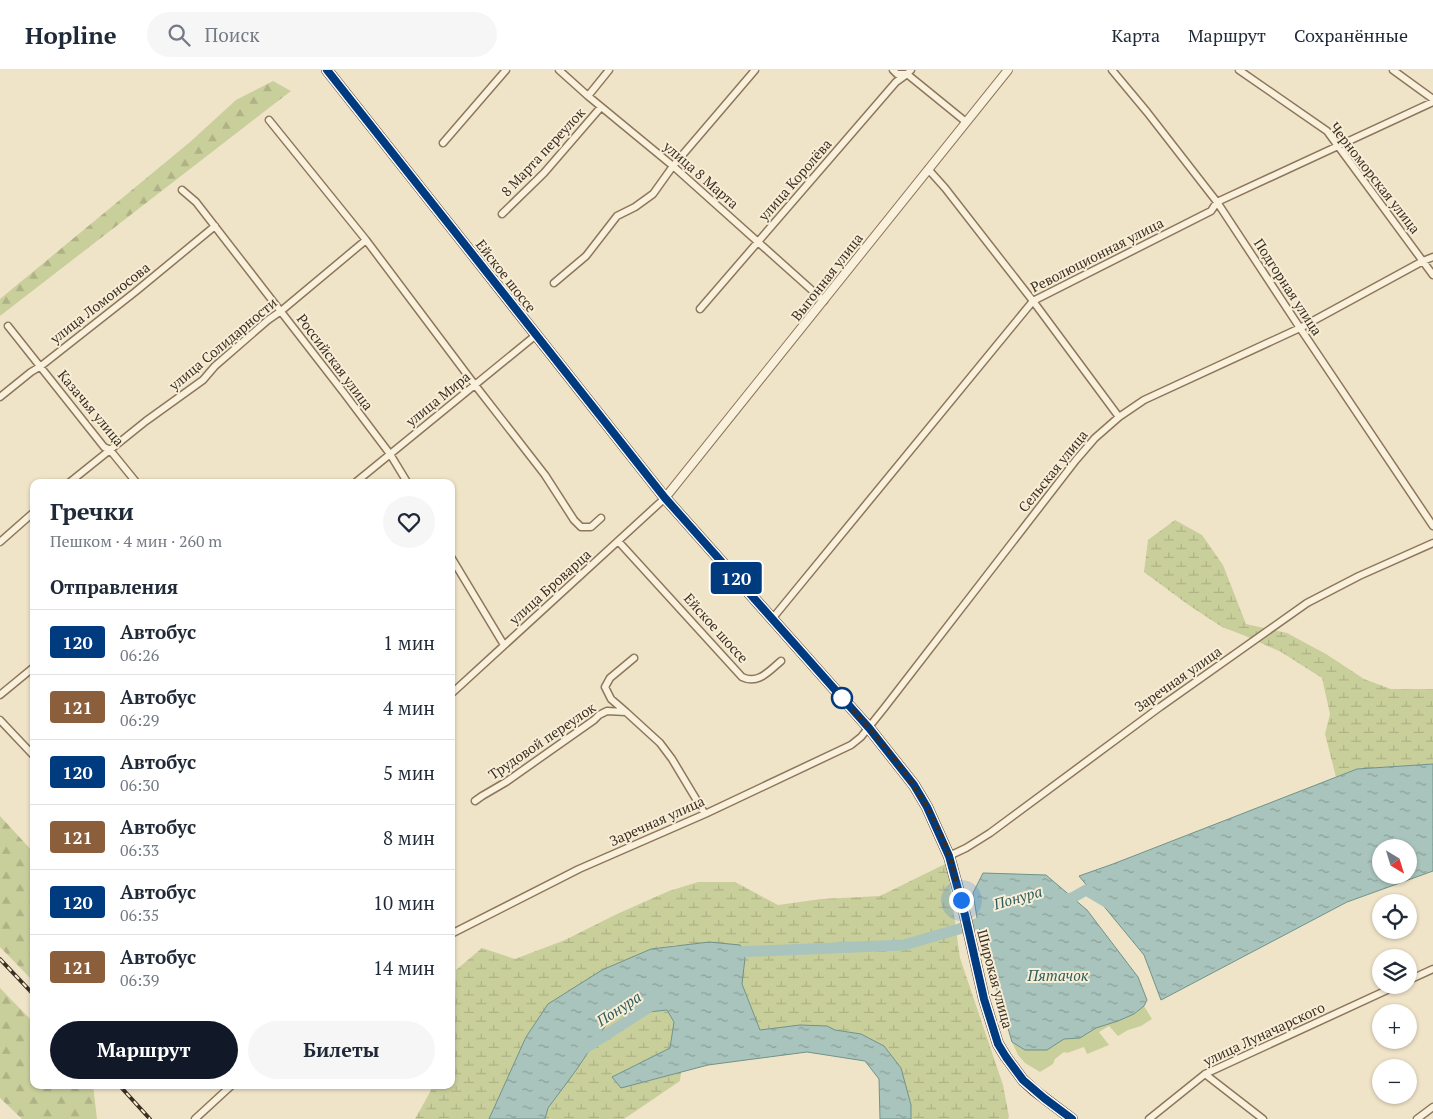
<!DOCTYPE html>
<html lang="ru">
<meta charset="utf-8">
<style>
:root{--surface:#fff;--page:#f6f6f7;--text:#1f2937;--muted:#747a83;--line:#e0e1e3;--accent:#111827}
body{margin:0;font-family:"PT Serif",serif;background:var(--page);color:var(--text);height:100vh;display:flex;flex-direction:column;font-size:19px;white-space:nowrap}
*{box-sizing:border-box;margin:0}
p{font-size:16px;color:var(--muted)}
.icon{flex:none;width:28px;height:28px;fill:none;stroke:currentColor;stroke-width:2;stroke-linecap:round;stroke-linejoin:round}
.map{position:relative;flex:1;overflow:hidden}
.panel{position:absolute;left:30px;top:409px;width:425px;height:610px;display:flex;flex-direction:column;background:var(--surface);border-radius:10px;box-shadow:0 1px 4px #0004}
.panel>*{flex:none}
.badge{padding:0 10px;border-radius:4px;font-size:18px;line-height:32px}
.needle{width:32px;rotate:142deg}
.fabs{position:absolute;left:1372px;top:769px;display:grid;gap:10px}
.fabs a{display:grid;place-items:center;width:45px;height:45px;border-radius:50%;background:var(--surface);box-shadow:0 1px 4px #0004;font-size:25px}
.you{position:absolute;width:25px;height:25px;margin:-12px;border:4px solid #fff;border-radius:50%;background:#1a73e8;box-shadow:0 0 0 8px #1a73e833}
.map>.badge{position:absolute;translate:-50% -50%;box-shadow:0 0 0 2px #fff}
h2{padding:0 20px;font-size:19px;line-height:45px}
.round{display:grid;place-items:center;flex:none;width:52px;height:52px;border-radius:26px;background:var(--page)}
.head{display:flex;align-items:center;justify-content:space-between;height:85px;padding:0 20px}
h1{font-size:24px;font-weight:700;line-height:38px}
.primary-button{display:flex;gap:10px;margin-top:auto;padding:10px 20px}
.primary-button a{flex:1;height:58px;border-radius:30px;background:var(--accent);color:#fff;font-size:20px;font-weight:700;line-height:58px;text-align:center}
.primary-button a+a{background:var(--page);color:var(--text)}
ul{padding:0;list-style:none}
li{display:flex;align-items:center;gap:15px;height:65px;padding:0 20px;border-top:1px solid var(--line)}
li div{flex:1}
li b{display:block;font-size:19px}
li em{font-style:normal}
li .badge{min-width:55px;font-weight:700;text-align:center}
header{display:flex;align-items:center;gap:30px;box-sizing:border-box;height:70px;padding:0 25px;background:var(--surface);border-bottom:1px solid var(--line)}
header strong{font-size:24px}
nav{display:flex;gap:28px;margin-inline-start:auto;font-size:18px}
.search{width:350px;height:45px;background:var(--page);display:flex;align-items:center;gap:12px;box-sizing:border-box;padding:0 18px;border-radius:28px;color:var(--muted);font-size:19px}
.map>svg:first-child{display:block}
.green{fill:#c9cf9b}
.forest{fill:url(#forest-firs)}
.wetland{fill:url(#wetland-marsh)}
.water{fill:url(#water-ripples);stroke:#6f938a;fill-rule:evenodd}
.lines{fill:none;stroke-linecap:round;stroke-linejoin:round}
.river{stroke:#a9c4bc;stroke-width:11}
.minor-casing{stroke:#8d765c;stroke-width:9}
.tertiary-casing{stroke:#8d765c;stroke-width:10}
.primary-casing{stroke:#5b4430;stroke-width:12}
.minor{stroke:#faf1dc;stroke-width:6}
.tertiary{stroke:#faf1dc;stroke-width:8}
.primary{stroke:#f3d9a0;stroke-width:10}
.rail-casing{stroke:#3d2e20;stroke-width:4}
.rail{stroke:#f7eed8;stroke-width:2;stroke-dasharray:5.5;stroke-linecap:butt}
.line-casing{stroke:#fff;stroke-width:11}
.line{stroke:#003b80;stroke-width:8}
.walk{stroke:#3d2e20;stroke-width:5;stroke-dasharray:0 9}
.stop-dot{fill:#fff;stroke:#003b80;stroke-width:2.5}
.labels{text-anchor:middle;stroke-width:4;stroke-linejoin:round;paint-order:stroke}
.street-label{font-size:14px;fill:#3d2e20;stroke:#f7eed8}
.water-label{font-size:15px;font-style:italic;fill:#2f5d5a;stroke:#f7eed8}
</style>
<header>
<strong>Hopline</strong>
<div class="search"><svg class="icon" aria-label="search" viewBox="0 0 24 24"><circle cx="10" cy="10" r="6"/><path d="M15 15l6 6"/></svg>Поиск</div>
<nav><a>Карта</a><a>Маршрут</a><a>Сохранённые</a></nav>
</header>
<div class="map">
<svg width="1433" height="1049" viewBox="0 0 1433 1049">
<defs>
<pattern id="forest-firs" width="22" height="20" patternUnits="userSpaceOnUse" patternTransform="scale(1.25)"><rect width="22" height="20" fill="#c9cf9b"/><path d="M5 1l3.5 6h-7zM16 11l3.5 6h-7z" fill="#aeb285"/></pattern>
<pattern id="wetland-marsh" width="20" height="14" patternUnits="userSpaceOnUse" patternTransform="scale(1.25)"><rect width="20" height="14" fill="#c9cf9b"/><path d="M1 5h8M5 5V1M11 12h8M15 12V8" fill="none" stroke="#aeb285"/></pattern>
<pattern id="water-ripples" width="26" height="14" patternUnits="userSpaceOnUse" patternTransform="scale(1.25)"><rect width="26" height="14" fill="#a9c4bc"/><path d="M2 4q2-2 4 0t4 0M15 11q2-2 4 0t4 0" fill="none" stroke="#8ba098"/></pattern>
</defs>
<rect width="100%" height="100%" fill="#f0e4c8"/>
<path class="green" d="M1144 936 1152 949 1141 956 1128 960 1118 966 1109 956 1099 962 1109 975 1087 984 1084 977 1067 983 1064 982 1055 989 1053 994 1040 1002 1025 993 1018 985 1012 972 1025 980H1047L1064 969 1080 968 1096 958 1118 951 1134 944Z"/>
<path class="forest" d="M273 11 291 21 0 246V229L190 72 236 30Z
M0 746 34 783V912L0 877Z
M0 918 34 953V1015H93L97 1049H22L0 1028Z"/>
<path class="wetland" d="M1175 450 1202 465 1223 495 1246 554 1287 563 1326 584 1364 609 1391 619H1433V694L1357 699 1336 707 1325 664 1330 644 1322 608 1281 582 1243 565 1222 557 1190 536 1144 502 1148 470Z
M947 793 960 888 1003 1015 1009 1047 1008 1049H911V1035L861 964 835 960 827 956 800 955 760 960 742 914 745 888 676 875 651 879 602 900 526 967 489 1049H415L434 1015H451V960L455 939 456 900 482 878 515 889 565 870 617 844 669 821 698 812H735L778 835 821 829 880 826Z
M667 940 674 952 670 978 612 1007 642 1013 681 1002 680 1011 624 1049H545L548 1038 577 999 612 946Z"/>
<path class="water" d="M1433 694V801L1347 832 1161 930 1144 885 1079 806 1113 794 1357 699ZM1381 778H1409V805H1381Z
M983 803 1046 805 1087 840 1138 907 1147 930 1144 936 1134 944 1118 951 1096 958 1080 968 1064 969 1047 980H1025L1012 972 978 854 973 823Z
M709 872 740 875 745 888 742 914 760 960 800 955 827 956 835 960 861 964 884 976 901 998 911 1035V1049H880L879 1009 865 991 807 982 708 995 621 1018 612 1007 670 978 674 952 667 940 612 946 577 999 548 1038 545 1049H489L526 967 548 934 602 900 651 879Z"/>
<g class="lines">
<path class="river" d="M1058 831 1072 828 1086 820 1108 833
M729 887 736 882 904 875 993 849
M581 981 654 934"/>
<defs>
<path id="minor" d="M559 0 588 26 673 96 824 231
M893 0 897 4H907L966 52
M1112 0 1147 42 1217 132 1300 258 1433 456
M1239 0 1327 61 1433 205
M1393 0 1433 29
M588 26 609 0
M269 50 366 170 475 315 545 405 574 450 581 457H591L601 448
M443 73 506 0
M928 99 945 118 1033 231 1119 347
M182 120 196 132 344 323 390 384 407 412
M502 144 544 103 601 37
M554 213 586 186 617 146 635 137 653 124 673 96 755 0
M700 239 896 12 907 4 911 0
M8 256 104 377 110 380 136 412
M0 327 31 302 41 296 135 222 215 156
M70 412 146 351 203 310 215 296 268 250 281 241 366 170
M356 412 536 265
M618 471 742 607C758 615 769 601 781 591
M0 472 34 442
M451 487 504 575
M772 549 1033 231 1211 141 1217 132 1433 32
M451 624 665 428
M0 625 34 597
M626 642 611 629 605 617 610 608 634 588
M0 650 34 686
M475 731 482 726 506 712 594 650 599 645 607 641 626 642 660 673 672 689 705 744
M949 786 966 778 990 763 1160 637 1307 533 1359 506 1433 473
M451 864 579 799 705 744 851 675 861 667 885 637 1076 390 1095 368 1119 347 1144 330 1300 258 1423 191 1433 187
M1409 910 1433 899
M1205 1004 1263 1049
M195 1049 232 1015
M1149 1049 1205 1004 1398 915
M1417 1049 1433 1037"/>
<path id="tertiary" d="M665 428 1008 0"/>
<path id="primary" d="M327 0 665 428 869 658 914 715 927 737 949 786 965 845 984 929 998 974 1006 987 1023 1010 1035 1021 1072 1049"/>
</defs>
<use href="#minor" class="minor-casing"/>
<use href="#tertiary" class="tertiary-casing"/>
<use href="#primary" class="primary-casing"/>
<use href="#minor" class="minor"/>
<use href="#tertiary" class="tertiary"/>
<use href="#primary" class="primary"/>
<defs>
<path id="rail" d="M0 889 34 925
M119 1015 150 1049"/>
</defs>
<use href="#rail" class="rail-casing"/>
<use href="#rail" class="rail"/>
</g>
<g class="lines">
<defs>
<path id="line" d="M327 0 665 428 869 658 914 715 927 737 949 786 965 845 984 929 998 974 1006 987 1023 1010 1044 1028 1072 1049"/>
</defs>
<use href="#line" class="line-casing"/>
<use href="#line" class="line"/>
<path class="walk" d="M842 628C885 674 928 725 949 785 954 800 957 815 961 830"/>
</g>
<circle class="stop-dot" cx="842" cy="628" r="10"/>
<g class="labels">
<g class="street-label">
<text transform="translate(543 82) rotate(-47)" y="5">8 Марта переулок</text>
<text transform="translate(701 105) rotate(41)" y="5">улица 8 Марта</text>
<text transform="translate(1375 108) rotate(52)" y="5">Черноморская улица</text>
<text transform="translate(795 110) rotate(-49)" y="5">улица Королёва</text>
<text transform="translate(1097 185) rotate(-27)" y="5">Революционная улица</text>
<text transform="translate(506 206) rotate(52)" y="5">Ейское шоссе</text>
<text transform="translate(827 207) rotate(-52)" y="5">Выгонная улица</text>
<text transform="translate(1288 217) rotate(57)" y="5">Подгорная улица</text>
<text transform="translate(100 233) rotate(-38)" y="5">улица Ломоносова</text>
<text transform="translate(223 274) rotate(-40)" y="5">улица Солидарности</text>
<text transform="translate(335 292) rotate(53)" y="5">Российская улица</text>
<text transform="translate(438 329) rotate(-39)" y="5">улица Мира</text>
<text transform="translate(91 338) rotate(50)" y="5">Казачья улица</text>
<text transform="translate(1053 401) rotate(-51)" y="5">Сельская улица</text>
<text transform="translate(550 517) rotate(-42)" y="5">улица Броварца</text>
<text transform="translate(716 558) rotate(48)" y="5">Ейское шоссе</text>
<text transform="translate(1178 609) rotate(-35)" y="5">Заречная улица</text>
<text transform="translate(542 671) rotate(-34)" y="5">Трудовой переулок</text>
<text transform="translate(657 751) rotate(-24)" y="5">Заречная улица</text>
<text transform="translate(995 909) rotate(75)" y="5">Широкая улица</text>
<text transform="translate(1264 964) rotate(-25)" y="5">улица Луначарского</text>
</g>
<g class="water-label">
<text transform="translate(1018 828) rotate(-16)" y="5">Понура</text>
<text x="1058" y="911">Пятачок</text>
<text transform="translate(619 939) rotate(-33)" y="5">Понура</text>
</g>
</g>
</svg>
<div class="fabs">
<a><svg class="needle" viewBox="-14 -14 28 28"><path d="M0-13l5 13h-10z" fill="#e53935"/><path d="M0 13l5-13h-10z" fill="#747a83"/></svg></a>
<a><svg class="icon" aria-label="locate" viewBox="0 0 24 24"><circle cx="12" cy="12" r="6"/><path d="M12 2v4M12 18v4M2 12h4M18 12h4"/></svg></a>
<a><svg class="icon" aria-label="layers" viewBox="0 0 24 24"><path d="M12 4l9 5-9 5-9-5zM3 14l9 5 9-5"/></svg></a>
<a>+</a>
<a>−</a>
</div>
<div class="you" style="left:961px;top:830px"></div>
<b class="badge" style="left:736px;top:508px;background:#003b80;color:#fff">120</b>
<section class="panel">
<div class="head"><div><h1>Гречки</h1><p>Пешком · 4 мин · 260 m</p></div><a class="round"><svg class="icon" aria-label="heart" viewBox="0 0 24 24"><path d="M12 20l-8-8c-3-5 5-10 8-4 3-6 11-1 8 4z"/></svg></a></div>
<h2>Отправления</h2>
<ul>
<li><span class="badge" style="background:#003b80;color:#fff">120</span><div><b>Автобус</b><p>06:26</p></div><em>1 мин</em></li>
<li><span class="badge" style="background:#8b5e3c;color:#fff">121</span><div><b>Автобус</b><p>06:29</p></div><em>4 мин</em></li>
<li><span class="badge" style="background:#003b80;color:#fff">120</span><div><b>Автобус</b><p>06:30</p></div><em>5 мин</em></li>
<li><span class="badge" style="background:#8b5e3c;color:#fff">121</span><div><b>Автобус</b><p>06:33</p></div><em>8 мин</em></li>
<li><span class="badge" style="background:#003b80;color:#fff">120</span><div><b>Автобус</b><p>06:35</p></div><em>10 мин</em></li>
<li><span class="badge" style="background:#8b5e3c;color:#fff">121</span><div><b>Автобус</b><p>06:39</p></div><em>14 мин</em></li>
</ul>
<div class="primary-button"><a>Маршрут</a><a>Билеты</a></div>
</section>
</div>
